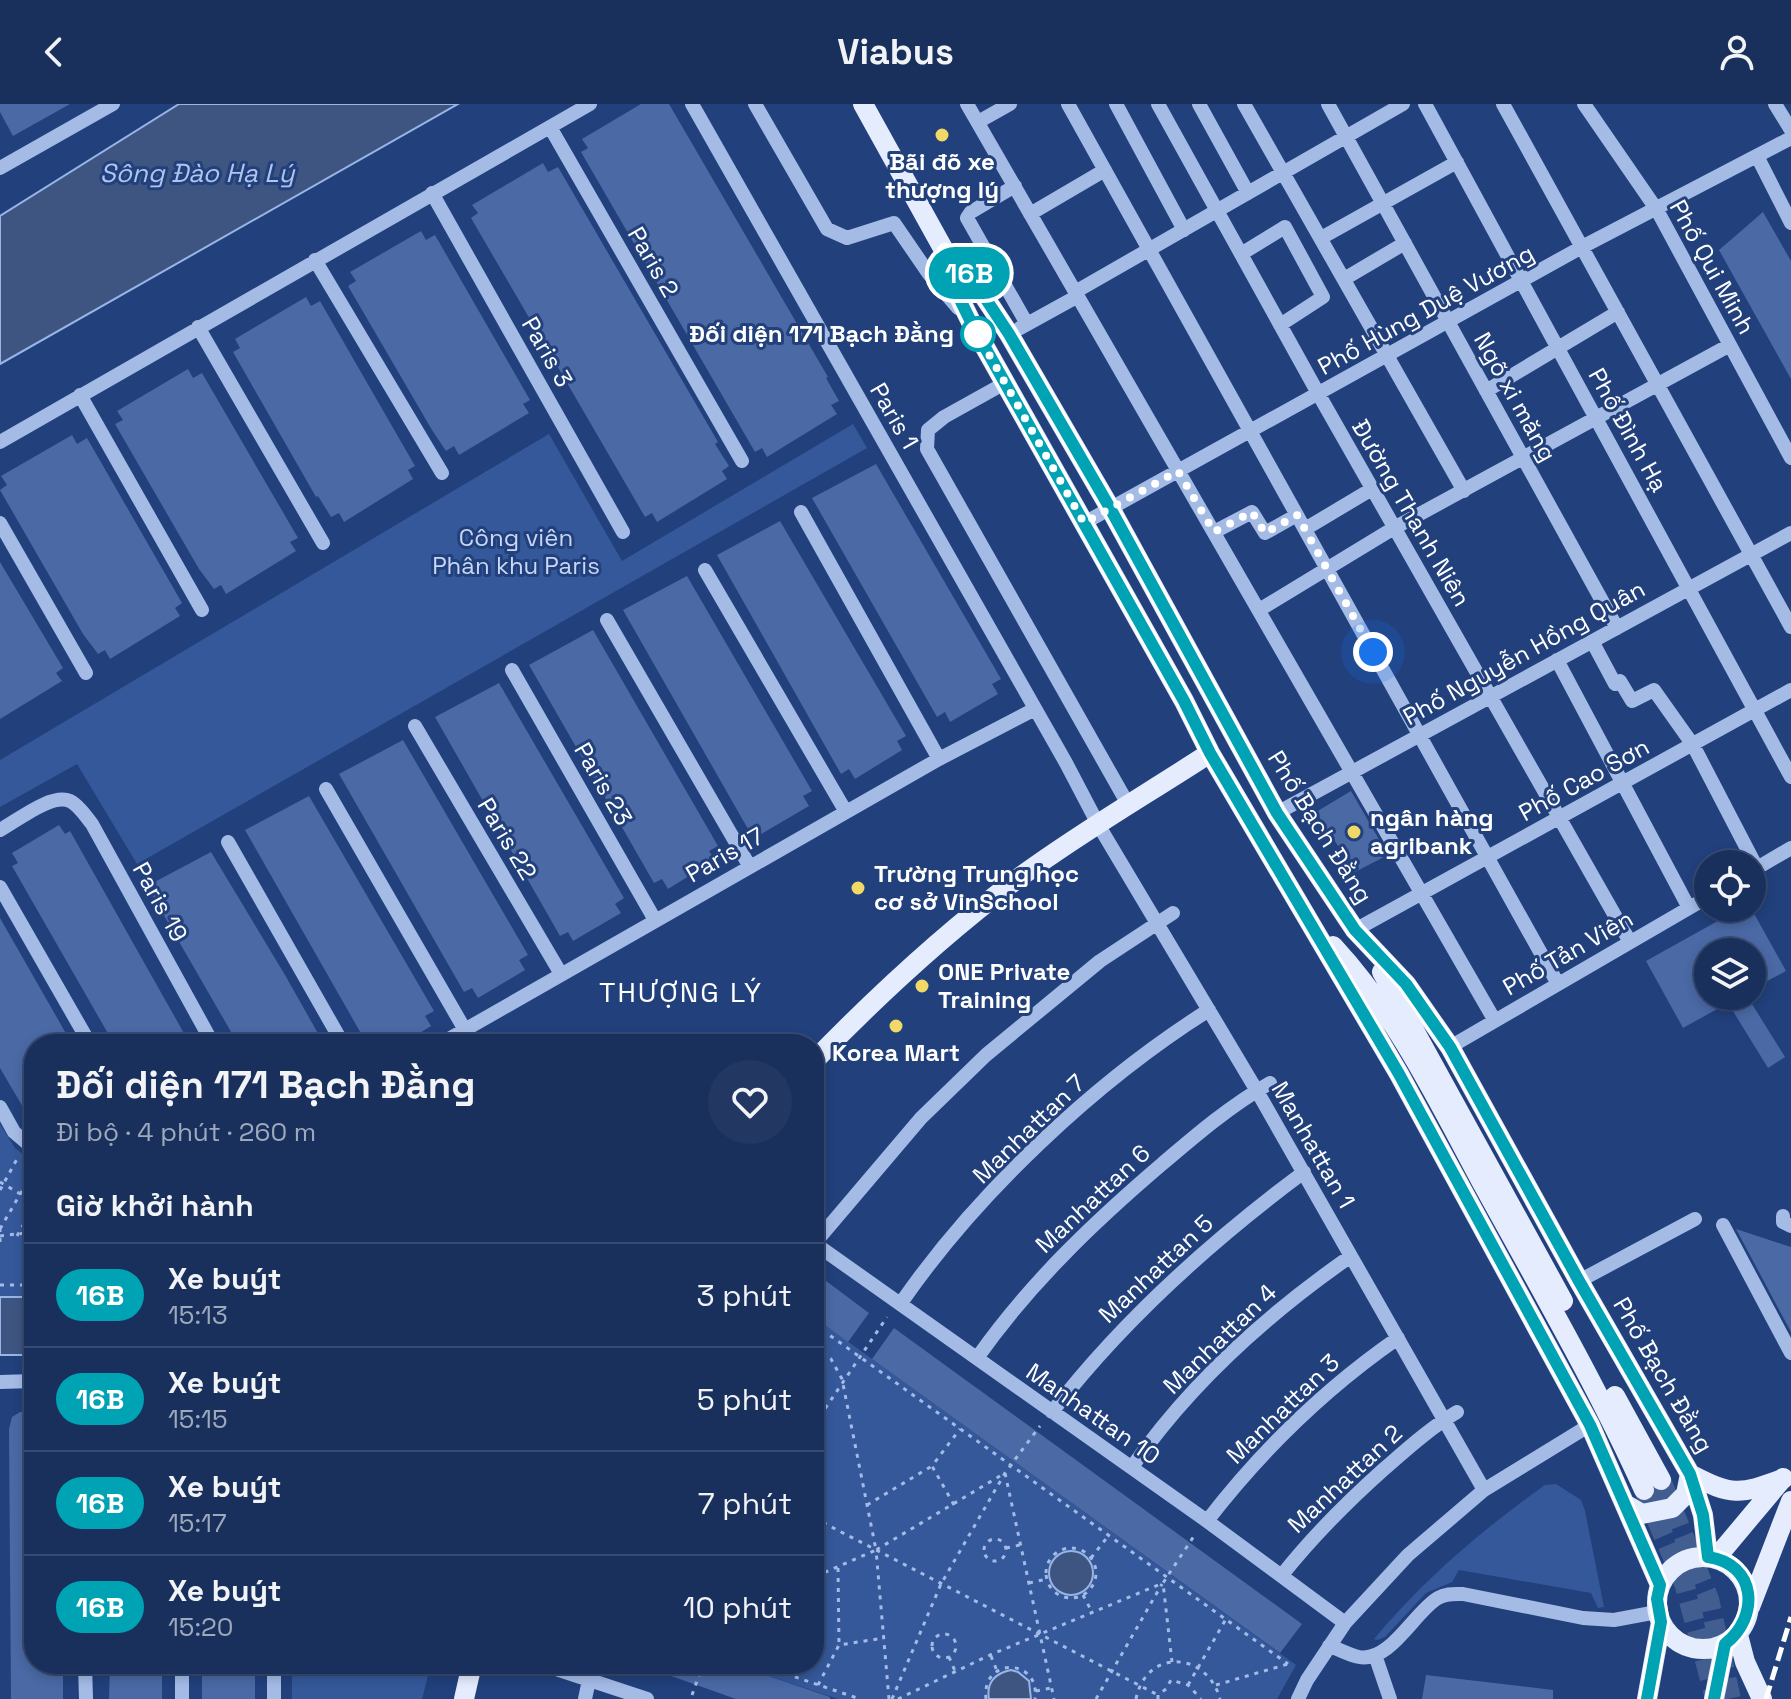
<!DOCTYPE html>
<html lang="vi">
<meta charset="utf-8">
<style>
:root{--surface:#19305d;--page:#223863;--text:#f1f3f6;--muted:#9fa9bc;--line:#374b72}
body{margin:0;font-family:"Space Grotesk",sans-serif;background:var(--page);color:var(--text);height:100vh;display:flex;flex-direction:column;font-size:30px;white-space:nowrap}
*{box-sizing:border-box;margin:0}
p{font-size:26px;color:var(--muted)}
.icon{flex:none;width:44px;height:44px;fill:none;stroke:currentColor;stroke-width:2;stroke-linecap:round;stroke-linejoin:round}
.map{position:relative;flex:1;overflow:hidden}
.side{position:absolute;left:24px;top:930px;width:800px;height:640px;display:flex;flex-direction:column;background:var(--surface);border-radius:32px;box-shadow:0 4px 12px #0003,0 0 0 2px var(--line)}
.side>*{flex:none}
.badge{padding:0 16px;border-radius:26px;font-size:28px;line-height:52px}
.buttons{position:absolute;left:1694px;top:746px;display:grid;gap:16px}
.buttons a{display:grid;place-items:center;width:72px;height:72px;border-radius:50%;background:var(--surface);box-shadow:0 4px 12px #0003,0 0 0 2px var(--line);font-size:40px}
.you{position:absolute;width:40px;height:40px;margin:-20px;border:6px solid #fff;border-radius:50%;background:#1a73e8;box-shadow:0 0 0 12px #1a73e833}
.map>.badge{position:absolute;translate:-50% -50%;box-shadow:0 0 0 4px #fff}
h2{padding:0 32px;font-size:30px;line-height:72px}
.round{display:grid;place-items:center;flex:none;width:84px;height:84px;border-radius:42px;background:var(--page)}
.overview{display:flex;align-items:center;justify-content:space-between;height:136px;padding:0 32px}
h1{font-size:38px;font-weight:700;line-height:60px}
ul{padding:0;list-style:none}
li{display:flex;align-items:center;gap:24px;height:104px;padding:0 32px;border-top:2px solid var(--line)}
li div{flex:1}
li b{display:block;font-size:30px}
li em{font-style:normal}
li .badge{min-width:88px;font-weight:700;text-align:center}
header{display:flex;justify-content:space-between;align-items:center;height:104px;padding:0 32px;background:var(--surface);font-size:36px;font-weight:700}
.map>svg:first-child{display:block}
.green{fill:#34589a}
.water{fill:#3e5581;stroke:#98b5e7;stroke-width:2}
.building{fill:#4a69a5}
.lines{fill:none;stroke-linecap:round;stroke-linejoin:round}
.major-tunnel{stroke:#425d90;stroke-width:20;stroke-dasharray:20 10;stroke-linecap:butt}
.path{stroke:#a4bbe6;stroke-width:3;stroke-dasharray:4 6;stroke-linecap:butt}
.minor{stroke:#a4bbe6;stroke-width:14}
.major{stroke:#e5ecfd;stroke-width:20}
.rail{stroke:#fff;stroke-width:5;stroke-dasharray:14 6;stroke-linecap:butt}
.line-casing{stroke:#fff;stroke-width:18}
.line{stroke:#00a3b4;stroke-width:12}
.walk{stroke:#fff;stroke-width:8;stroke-dasharray:0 14.4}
.poi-dot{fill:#f2d866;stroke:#21407c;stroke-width:3}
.stop-dot{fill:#fff;stroke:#00a3b4;stroke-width:4}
.labels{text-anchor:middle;stroke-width:6;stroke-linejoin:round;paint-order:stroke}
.poi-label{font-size:24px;font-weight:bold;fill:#fff;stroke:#21407c;text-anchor:start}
.street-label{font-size:24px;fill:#fff;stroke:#21407c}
.stop-label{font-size:24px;font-weight:bold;fill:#fff;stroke:#21407c;text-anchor:end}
.park-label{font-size:24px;fill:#c7d7f5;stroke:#21407c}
.water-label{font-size:26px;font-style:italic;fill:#afc5ee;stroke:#21407c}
.quarter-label{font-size:28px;letter-spacing:2px;fill:#fff;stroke:#21407c}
</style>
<header><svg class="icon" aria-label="back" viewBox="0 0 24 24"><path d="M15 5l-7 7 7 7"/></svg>Viabus<svg class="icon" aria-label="person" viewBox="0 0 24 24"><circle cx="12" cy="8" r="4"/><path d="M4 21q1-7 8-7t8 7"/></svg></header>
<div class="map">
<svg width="1791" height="1595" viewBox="0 0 1791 1595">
<rect width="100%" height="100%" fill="#21407c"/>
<path class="green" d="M853 320 867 344 137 760 77 660 0 703V656L549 330 622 457Z
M0 1020 15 1044 34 1059V1193H0Z
M814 1213 1296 1561 1277 1595H838L734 1560H814Z
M1556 1380 1581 1396 1585 1407 1604 1503 1598 1504 1591 1489 1459 1466 1452 1478 1426 1489 1385 1533 1378 1536 1374 1535C1424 1475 1482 1426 1545 1381Z
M292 1560H431L422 1595H292Z"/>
<path class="water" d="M179 0H458L0 260V112Z
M0 1193H34V1251H0Z
M1049 1469a22 22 0 1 1 44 0a22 22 0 1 1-44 0Z
M1011 1566 1018 1568 1029 1577 1031 1595H989C986 1579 995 1569 1011 1566Z"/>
<path class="building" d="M0 0H70L13 32 0 8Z
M641 0H669L828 273 826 274 839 297 831 301 837 310 767 353 762 344 755 348 581 48 588 44 582 35Z
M543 59 548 68 558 63 718 338 715 340 729 362 722 367 727 375 657 418 652 409 645 413 471 114 478 109 472 101Z
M1763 108 1791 157V275L1719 146Z
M421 127 426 136 435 131 530 296 523 300 529 309 459 351 454 342 446 347 432 326 348 182 356 177 350 168Z
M306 193 311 202 320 197 415 362 408 366 413 375 344 418 339 409 331 413 318 392 316 393 233 248 240 244 235 235Z
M188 265 193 274 202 269 298 434 290 438 296 447 226 490 221 481 214 485 199 465 115 320 123 316 117 307Z
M72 331 77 340 87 334 182 499 175 504 180 512 110 555 105 546 98 550 83 530 0 386 7 381 1 372Z
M876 360 1001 575 992 580 998 590 950 618 945 608 937 613 812 394Z
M780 417 906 632 897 637 902 646 855 675 849 665 841 670 717 451Z
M0 458 63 564 56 569 62 577 0 615Z
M687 472 812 687 803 692 809 702 761 730 756 720 748 725 623 506Z
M593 526 718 742 709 747 715 756 668 785 662 775 654 779 529 561Z
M499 579 624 794 615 800 621 809 573 837 568 828 560 832 435 613Z
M403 636 528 851 519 856 525 866 478 894 472 884 464 888 339 670Z
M1351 687 1388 751 1355 768 1316 708Z
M309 692 434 907 425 912 431 922 402 940H367L245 726Z
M59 721 65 730 70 727 190 940H114L12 762 18 759 12 749Z
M211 748 285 871 324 940H238L147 782Z
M1741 804H1751L1786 867 1752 885V848H1708V892H1747L1785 953 1768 964 1728 899 1683 924 1646 857Z
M0 814 72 940H34V1022L0 964Z
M1736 1125 1791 1143V1228Z
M814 1168 869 1209 848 1238 814 1213Z
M894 1224 1302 1520 1280 1549 872 1255Z
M20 1308H33L32 1546H34V1560H63V1595H11L9 1325 12 1313Z
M110 1560H162V1595H109Z
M202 1560H255V1595H202Z
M643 1560H734L830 1593V1595H736L643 1562Z
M1426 1571 1553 1586V1595H1422Z"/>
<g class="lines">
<path class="major-tunnel" d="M1661 1376 1709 1495 1731 1595
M1644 1386 1685 1482 1715 1594"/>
<path class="path" d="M0 1078 34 1098
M0 1086 17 1055
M0 1124V1140
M0 1125 34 1066
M0 1132 34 1128
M17 1132 34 1102
M0 1181H34
M814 1220 1288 1560
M814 1243 831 1255 842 1275 876 1446 814 1473
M814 1321 887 1213
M867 1401 932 1362
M954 1401 932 1362 960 1325
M814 1414 1158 1591
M984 1446a11 11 0 1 1 22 0a11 11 0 1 1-22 0Z
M1046 1469a25 25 0 1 1 50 0a25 25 0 1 1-50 0Z
M1006 1444 1020 1441
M1091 1454 1109 1431
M838 1464 839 1541
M1029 1479 1047 1475
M1083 1491 1092 1508
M932 1542a12 12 0 1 1 24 0a12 12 0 1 1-24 0Z
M991 1552 997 1567
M949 1553 955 1567
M1172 1558 1163 1479 1194 1432
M757 1560 860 1595
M818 1581 839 1541 884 1534
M1188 1581 1226 1515
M1216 1581 1288 1560
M1036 1587 1051 1584
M692 1591 703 1560
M889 1595 876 1446 1005 1369 1054 1595
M892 1595 941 1480 1005 1369 1040 1322
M898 1595 990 1551 1163 1479
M986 1595C981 1552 1041 1554 1035 1595
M1096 1595 1162 1480
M1136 1595C1146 1544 1207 1547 1220 1595
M1158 1595V1591L1166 1585 1171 1576 1188 1581 1201 1595"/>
<path class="minor" d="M692 0 1066 659 1099 722 1257 987 1484 1386
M755 0 827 125 847 134 894 119 929 170 958 204
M967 0 1495 917
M1068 0 1558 880
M1116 0 1184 126
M1158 0 1319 291 1630 838
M1199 0 1248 89
M1244 0 1464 387
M1328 0 1617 524
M1425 0 1791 673
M1503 0 1791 523
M1584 0 1657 106 1791 354
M1775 0 1791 26
M978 18 1010 0
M550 23 742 357
M1757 52 1791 119
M0 64 113 0
M1015 82 971 108 967 114 1027 220
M432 89 623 428
M1030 110 1105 66
M1321 134 1457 58
M1241 150 1285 123 1323 193 1280 221
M315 156 442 369
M1344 175 1405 139
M1075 188 1403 0
M198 223 323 439
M1020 224 1078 192
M1005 279 944 313 928 326 927 345 1129 702
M1486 287 1618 208
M80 291 202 506
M0 338 590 0
M801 408 939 655
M0 419 86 569
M1084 419 1582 143 1791 34
M1305 425 1372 385
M1214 428 1252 408 1265 429 1297 411
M705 466 846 708
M1259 506 1394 424 1730 241
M607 516 750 763
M1592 537 1615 580 1620 577 1632 597 1654 586 1693 641 1757 764
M1557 556 1689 804
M512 566 655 816
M415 622 561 870
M326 685 465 926
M1277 709 1791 429
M0 726C17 717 51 689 70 697 79 701 86 713 92 720L213 940
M228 738 343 940
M1752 767 1791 744
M0 783 90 940
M1355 826 1791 586
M440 940 939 655 1035 605
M1450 943 1708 793
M0 1003 14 1028 34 1045
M1783 1112V1118L1791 1122
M1723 1121 1791 1249
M814 1139 1207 1417 1345 1519
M814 1140 921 1014 986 951 1100 857 1173 809
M1579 1177 1695 1115
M901 1199C977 1089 1096 977 1209 906
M977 1254C1029 1180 1094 1118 1162 1060 1196 1031 1231 1001 1270 979
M0 1278 34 1277
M1052 1308C1123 1216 1210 1138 1304 1068
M1132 1363C1189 1281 1269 1209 1351 1152
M1207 1417C1261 1347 1326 1284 1398 1234
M1282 1471C1313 1432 1347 1398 1384 1365 1407 1345 1430 1324 1457 1308
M1329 1542C1339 1545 1349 1551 1359 1553 1390 1559 1415 1507 1438 1494 1446 1489 1454 1490 1463 1490L1583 1514 1614 1516 1657 1508
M1375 1551 1390 1595
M85 1560 86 1595
M182 1560V1595
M274 1560V1595
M541 1560 647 1595
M585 1595 589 1576
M1298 1595 1307 1576 1345 1519 1408 1451 1484 1386 1590 1321"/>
<path class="major" d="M863 0 945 148 968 168 1009 230 1110 404 1277 709 1355 826 1406 880 1450 943 1579 1177 1690 1370 1703 1411 1708 1453
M945 148 950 175 973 222 1184 597 1210 649 1399 970 1590 1321 1660 1481
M1333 842C1398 912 1440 1001 1485 1084 1540 1184 1597 1282 1644 1386
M1382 868 1563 1197
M814 957C878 891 946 828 1020 773 1081 728 1147 690 1210 649
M1615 1292 1661 1376
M1625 1400 1642 1410 1672 1404 1686 1390 1690 1370C1732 1392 1739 1391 1783 1375
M1657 1499a46 46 0 1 1 92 0a46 46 0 1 1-92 0Z
M1716 1454 1783 1374
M1750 1503 1791 1397
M1738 1531 1745 1558 1762 1595
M464 1595 472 1560
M1647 1595 1661 1518
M1714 1595 1725 1540"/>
<path class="rail" d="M1766 1595 1791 1513"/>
</g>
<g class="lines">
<defs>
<path id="line" d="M1647 1595 1661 1518 1657 1495 1660 1481 1590 1321 1399 970 1210 649 1184 597 973 222 950 175 945 148 968 168 1009 230 1110 404 1277 709 1355 826 1406 880 1450 943 1579 1177 1690 1370 1703 1411 1708 1453C1757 1460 1760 1513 1725 1540L1714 1595"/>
</defs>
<use href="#line" class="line-casing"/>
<use href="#line" class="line"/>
<path class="walk" d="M978 230 973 222 1084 419 1178 367 1214 428 1252 408 1265 429 1297 411 1373 548"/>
</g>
<g class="poi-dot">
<circle cx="942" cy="31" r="8"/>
<circle cx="1354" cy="728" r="8"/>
<circle cx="858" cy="784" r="8"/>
<circle cx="922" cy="882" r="8"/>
<circle cx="896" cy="922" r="8"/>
</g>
<circle class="stop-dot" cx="978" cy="230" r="16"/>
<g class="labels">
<g class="poi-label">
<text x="942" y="66" text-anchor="middle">Bãi đõ xe<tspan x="942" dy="28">thượng lý</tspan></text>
<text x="1370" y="722">ngân hàng<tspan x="1370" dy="28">agribank</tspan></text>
<text x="874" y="778">Trường Trung học<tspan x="874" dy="28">cơ sở VinSchool</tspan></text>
<text x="938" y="876">ONE Private<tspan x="938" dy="28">Training</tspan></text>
<text x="896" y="957" text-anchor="middle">Korea Mart</text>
</g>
<g class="street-label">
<text transform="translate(653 158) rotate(60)" y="8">Paris 2</text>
<text transform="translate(1712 163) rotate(61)" y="8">Phố Qui Minh</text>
<text transform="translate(1426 206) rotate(-29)" y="8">Phố Hùng Duệ Vương</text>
<text transform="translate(547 248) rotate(60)" y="8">Paris 3</text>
<text transform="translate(1515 293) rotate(61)" y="8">Ngõ xi măng</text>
<text transform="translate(894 312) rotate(60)" y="8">Paris 1</text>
<text transform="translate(1628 326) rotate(61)" y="8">Phố Đình Hạ</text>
<text transform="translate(1411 409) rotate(60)" y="8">Đường Thanh Niên</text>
<text transform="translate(1524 549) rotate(-29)" y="8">Phố Nguyễn Hồng Quân</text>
<text transform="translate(1584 676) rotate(-29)" y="8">Phố Cao Sơn</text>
<text transform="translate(603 680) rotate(60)" y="8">Paris 23</text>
<text transform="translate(1320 723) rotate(58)" y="8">Phố Bạch Đằng</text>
<text transform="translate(507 735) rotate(59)" y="8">Paris 22</text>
<text transform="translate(725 751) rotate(-30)" y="8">Paris 17</text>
<text transform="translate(160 798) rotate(61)" y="8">Paris 19</text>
<text transform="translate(1568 849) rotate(-30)" y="8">Phố Tản Viên</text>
<text transform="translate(1029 1025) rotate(-44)" y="8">Manhattan 7</text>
<text transform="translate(1313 1041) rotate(60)" y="8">Manhattan 1</text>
<text transform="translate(1093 1095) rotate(-43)" y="8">Manhattan 6</text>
<text transform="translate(1156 1165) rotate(-43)" y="8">Manhattan 5</text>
<text transform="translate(1220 1235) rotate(-44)" y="8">Manhattan 4</text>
<text transform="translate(1663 1271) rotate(60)" y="8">Phố Bạch Đằng</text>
<text transform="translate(1283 1305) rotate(-44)" y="8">Manhattan 3</text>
<text transform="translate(1093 1310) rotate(35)" y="8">Manhattan 10</text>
<text transform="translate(1345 1375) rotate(-43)" y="8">Manhattan 2</text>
</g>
<g class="stop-label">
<text x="954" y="238">Đối diện 171 Bạch Đằng</text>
</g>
<g class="park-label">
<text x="516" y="442">Công viên<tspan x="516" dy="28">Phân khu Paris</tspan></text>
</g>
<g class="water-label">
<text x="197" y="78">Sông Đào Hạ Lý</text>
</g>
<g class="quarter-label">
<text x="681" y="898">THƯỢNG LÝ</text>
</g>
</g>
</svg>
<div class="buttons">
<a><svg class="icon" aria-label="locate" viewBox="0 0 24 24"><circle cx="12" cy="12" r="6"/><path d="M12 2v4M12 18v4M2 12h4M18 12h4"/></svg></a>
<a><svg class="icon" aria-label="layers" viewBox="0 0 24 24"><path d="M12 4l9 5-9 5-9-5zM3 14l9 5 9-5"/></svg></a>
</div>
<div class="you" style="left:1373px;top:548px"></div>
<b class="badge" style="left:969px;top:169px;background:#00a3b4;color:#fff">16B</b>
<section class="side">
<div class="overview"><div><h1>Đối diện 171 Bạch Đằng</h1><p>Đi bộ · 4 phút · 260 m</p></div><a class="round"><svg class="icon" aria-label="heart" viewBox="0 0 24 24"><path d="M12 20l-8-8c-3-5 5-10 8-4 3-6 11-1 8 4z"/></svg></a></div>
<h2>Giờ khởi hành</h2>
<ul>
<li><span class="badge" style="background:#00a3b4;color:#fff">16B</span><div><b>Xe buýt</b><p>15:13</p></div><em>3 phút</em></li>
<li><span class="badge" style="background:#00a3b4;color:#fff">16B</span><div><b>Xe buýt</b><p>15:15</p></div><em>5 phút</em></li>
<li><span class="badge" style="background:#00a3b4;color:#fff">16B</span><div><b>Xe buýt</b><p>15:17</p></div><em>7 phút</em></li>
<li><span class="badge" style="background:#00a3b4;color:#fff">16B</span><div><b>Xe buýt</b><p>15:20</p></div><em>10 phút</em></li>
</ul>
</section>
</div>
